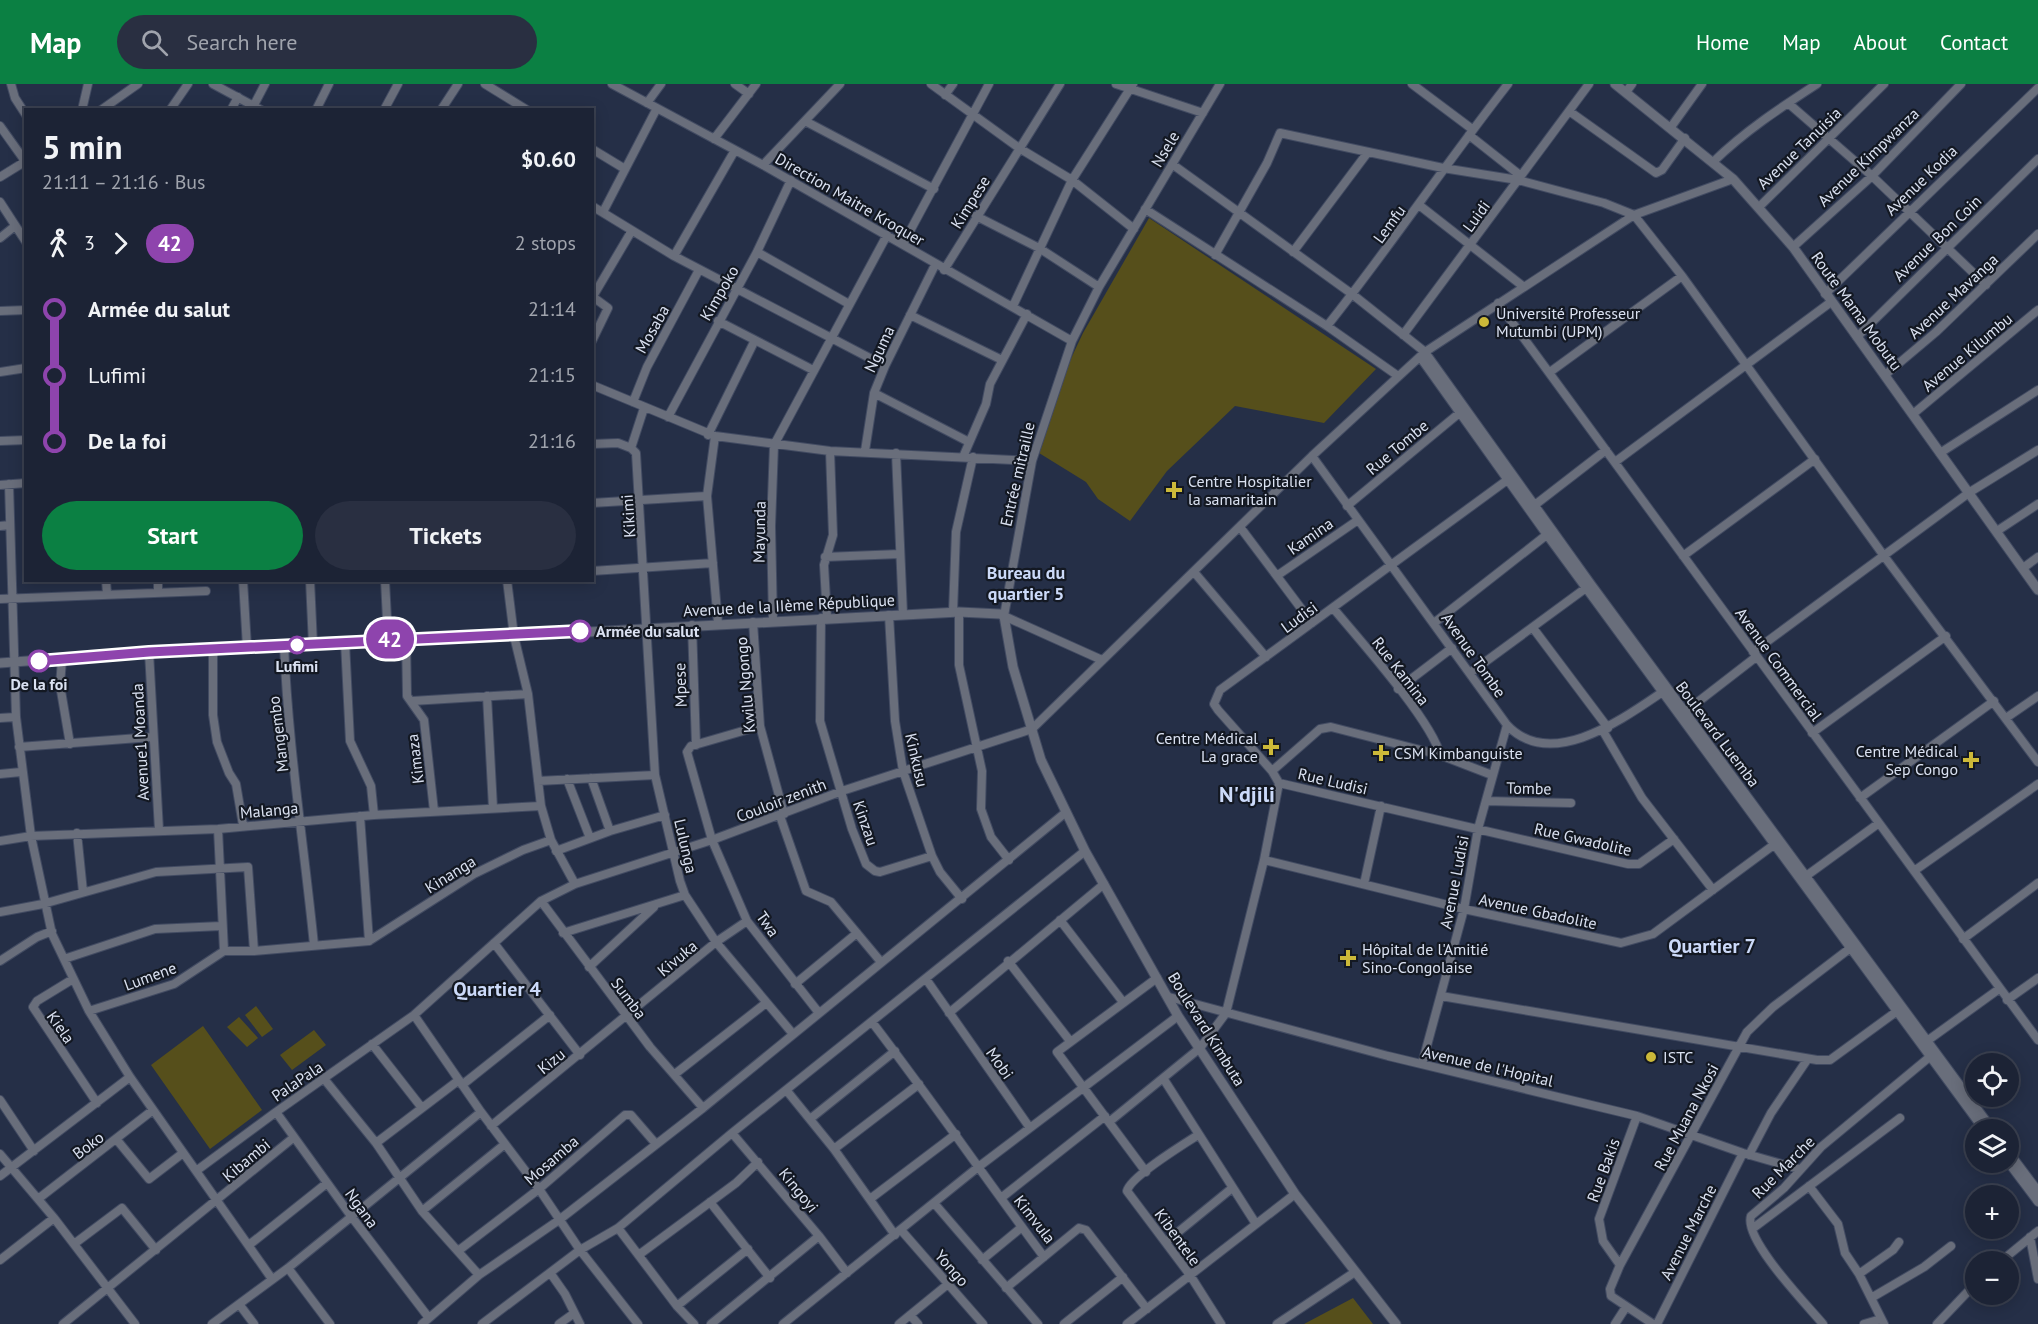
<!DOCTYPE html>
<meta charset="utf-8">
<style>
:root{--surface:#1c2335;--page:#292f41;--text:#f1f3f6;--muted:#a0a4ad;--line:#3a4050;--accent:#0b8043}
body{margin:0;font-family:"PT Sans",sans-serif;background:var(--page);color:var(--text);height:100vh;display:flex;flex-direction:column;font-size:22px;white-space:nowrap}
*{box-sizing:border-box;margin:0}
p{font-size:20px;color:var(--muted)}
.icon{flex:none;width:33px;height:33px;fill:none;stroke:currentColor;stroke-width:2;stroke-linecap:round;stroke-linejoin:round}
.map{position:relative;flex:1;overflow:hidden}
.details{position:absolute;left:24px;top:24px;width:570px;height:474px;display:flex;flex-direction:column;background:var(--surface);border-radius:0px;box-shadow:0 3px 15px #0003,0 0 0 2px var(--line)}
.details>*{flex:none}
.badge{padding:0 12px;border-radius:20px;font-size:21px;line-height:39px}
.buttons{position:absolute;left:1965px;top:969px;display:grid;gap:12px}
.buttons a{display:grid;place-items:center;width:54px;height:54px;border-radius:50%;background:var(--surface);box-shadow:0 3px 15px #0003,0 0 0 2px var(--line);font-size:30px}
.map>.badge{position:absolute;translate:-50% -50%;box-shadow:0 0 0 3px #fff}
.legs{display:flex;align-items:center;gap:9px;height:66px;padding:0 18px;font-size:20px}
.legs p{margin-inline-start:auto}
.headline{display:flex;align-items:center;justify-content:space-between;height:102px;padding:0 18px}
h1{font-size:33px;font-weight:800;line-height:45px}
.action{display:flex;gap:12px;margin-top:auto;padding:12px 18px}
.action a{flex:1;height:69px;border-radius:36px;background:var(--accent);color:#fff;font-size:24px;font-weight:800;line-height:69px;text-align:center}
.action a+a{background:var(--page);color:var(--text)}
ul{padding:0 18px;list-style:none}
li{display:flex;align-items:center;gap:21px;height:66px;font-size:22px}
li i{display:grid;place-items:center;width:9px;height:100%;margin:0 8px;background:currentColor}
li i::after{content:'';width:15px;height:15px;margin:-8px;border:4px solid;border-radius:50%;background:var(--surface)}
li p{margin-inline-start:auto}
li:first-child i{background:linear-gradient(#0000 50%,currentColor 0)}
li:last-child i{background:linear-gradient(currentColor 50%,#0000 0)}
header{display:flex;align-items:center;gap:36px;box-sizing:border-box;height:84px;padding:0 30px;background:var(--accent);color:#fff}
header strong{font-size:28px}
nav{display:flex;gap:33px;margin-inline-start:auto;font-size:21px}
.search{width:420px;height:54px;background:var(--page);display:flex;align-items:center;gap:15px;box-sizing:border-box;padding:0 21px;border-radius:33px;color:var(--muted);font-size:22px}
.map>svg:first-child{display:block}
.green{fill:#564f1b}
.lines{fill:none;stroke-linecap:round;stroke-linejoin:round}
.minor-casing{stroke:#424b62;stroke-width:10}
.tertiary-casing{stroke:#424b62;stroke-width:11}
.minor{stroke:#696e7b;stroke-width:8}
.tertiary{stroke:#696e7b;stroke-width:9}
.line-1-casing{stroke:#fff;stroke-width:14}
.line-1{stroke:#8e44ad;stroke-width:9}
.poi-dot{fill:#ccb939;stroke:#131822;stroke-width:2}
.stop-1-dot{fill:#fff;stroke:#8e44ad;stroke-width:3}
.labels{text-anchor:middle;stroke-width:4.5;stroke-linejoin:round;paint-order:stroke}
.street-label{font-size:16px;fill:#dae1f1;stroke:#131822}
.poi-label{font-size:16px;fill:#dae1f1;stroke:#131822;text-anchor:start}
.stop-label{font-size:16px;font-weight:bold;fill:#dae1f1;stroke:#131822}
.neighbourhood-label{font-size:18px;font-weight:bold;fill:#ccdaf9;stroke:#131822}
.quarter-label{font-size:20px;font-weight:bold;fill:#ccdaf9;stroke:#131822}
.district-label{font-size:22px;font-weight:bold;fill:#ccdaf9;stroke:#131822}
</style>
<header>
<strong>Map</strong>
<div class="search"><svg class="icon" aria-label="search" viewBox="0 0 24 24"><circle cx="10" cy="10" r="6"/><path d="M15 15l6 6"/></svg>Search here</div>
<nav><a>Home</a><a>Map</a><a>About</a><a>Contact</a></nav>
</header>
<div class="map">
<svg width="2038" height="1240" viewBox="0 0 2038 1240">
<rect width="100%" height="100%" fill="#252f47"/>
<path class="green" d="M1149 134 1376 285 1324 339 1235 322 1167 387 1130 437 1098 415 1086 398 1039 369 1058 302 1083 249Z
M256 922 273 945 262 953 245 931Z
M239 933 258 954 247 963 227 943Z
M203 942 262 1026 210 1065 151 981Z
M314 946 326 961 292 986 280 971Z
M1353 1214 1373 1240H1304Z"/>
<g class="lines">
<defs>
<path id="minor" d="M11 0 15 14 26 31
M213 0 261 26
M485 0 527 26
M612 0 763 81 1072 257
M735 0 749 10
M931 0 1019 64 1072 96 1134 145
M1116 0 1203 29
M1412 0 1472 45
M1626 8 1632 0
M945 11 953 0
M647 19 661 0
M1788 19 1872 92 1986 201
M254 21 265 0
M82 26 88 0
M101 26 138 0
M170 26 188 0
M231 26 238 13
M316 26 329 0
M384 26 398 0
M441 26 458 0
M1569 27 1656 89 1662 86 1685 54
M805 37 934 105
M0 42 25 77
M1671 43 1702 0
M1469 51 1521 92
M714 55 756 0
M592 65 625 85
M1713 78C1745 47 1780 24 1817 0
M1172 80 1352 210 1425 268 1591 500 1993 1046
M763 81 840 0
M0 93 26 77
M0 118 26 158
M1419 121 1524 203
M592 122 674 172 885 282
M1759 123 1884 0
M1145 125 1327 242 1398 292
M603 128 657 24
M976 132 1039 164 1099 203
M0 154 15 142
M903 160 989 0
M1793 163 1872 92 1961 0
M757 168 849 220
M1293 168 1368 68
M1215 171 1267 79 1280 49 1443 84 1518 96 1604 119 1634 131 1682 192 1884 472 2038 678
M674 172 735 66
M944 186 1060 0
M1825 210 2038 4
M592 214 631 148
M1498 219 2038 956
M1013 222 1072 96 1133 0
M0 227 26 226
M910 231 1002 276
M718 237 813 286
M1327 242C1390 163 1446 79 1508 0
M1403 251 1589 0
M1857 253 2038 75
M592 257 608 224 593 213
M1420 273 1547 451 1984 1046
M0 288 26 284
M1550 288 1682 192
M1885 291 1936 248 2038 150
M592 301 715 352 830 367 1032 377
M874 309 969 358
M633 318 647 283 699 186
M644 324 631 364 636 369 655 691 680 797 685 811 716 858 793 950
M1913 330 2038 226
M668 333 757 168 791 96
M708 351 755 256
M715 352 707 412 718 539
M0 357 26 356
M592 360 618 359 631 364
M865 367 874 309 885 282 935 181
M896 369 903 530
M1940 369 2038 306
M1312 372 1507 641C1551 688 1624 634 1664 607
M963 373 986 320 990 300 1027 230
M1615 378 1831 218
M9 400 16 633 31 752 52 850 89 927 130 993 272 1195
M0 401 26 399
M592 419 707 412
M1347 422 1463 326
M1531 424 1606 366
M0 442 10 441
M1240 443 1312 539
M1997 447 2038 420
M1683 472 1815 375
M825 473 900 470
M2023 484 2038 473
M592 487 713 479
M1194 488 1266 573
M1278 491 1358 436
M106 496 107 510
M158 496V508
M243 496 247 563
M310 496 313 561
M385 496 388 555
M507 496 514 552 528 610 541 722 551 756 575 800
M0 515 206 507
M1333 524C1358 554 1433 638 1440 671
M953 528 956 448 973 373
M959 528V581L982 687 981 725 991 753 1009 776
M889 531 895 637 903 687 932 772 940 788 962 815
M827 533 824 481 833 451 830 367
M821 534 820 637 852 745 866 780 875 787 880 788 932 772
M773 537 771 442 774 361 887 151
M753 538 760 642 784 730
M1434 539 1549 449
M692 541 696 661
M1533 544 1608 644
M406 554 407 612 424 636 434 727
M345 558 350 657 371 702 374 731
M284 560C288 661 304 761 314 861
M213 565V631L217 658 229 689 236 700 243 741
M149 568 159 746
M1753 568 1970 408 2038 366
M62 576 60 601 70 660
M1102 576 1004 532 1032 377 1072 257 1099 203 1220 0
M1470 589 1590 501
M1398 605 1452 564
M487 612 493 724
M412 617 528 610
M1681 631 1756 573
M0 634 16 633
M2006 634 2038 612
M760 642 691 662 687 668 712 756 747 837 819 929
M1603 647 1642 714 1713 806
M1812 649 1946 552
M19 663 152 653
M1272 687 1320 645 1331 643 1440 671 1492 691
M0 690 21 688
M591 694 610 747
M567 695 590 754
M538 697 655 691
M1279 699 1628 780H1639L1674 755
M1860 714 1994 617
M1486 717 1571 719
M360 732 369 857
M780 732 806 807 831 818 881 878
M218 745 224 867
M77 749 83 808
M0 757 31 752 218 745 374 731 541 722
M556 767 610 747 665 731
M1264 776 1464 825 1621 859 1653 850 1779 757
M1914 787 2038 700
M1802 795 1879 739
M1364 800 1381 722
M541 817 650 963 703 1024
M0 828 43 820 156 788 248 783 254 867
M1060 836 1123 918
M563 849 685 811
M1963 855 2038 799
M494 859 580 971
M224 867H254L369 857 474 790 523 766 551 756
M64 875 155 845 221 842
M0 877 37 853 52 847
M1008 877 1070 957
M589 883 654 823
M73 895 37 917 33 923 97 1019
M926 895 1030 1044
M795 900 857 849
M1441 912 1817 976H1830L1900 925
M1169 913 1388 972 1637 1032 1743 1069 1799 1085
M2007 916 2038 894
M89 927 174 900 224 867
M949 929 1104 800
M414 931 481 1028 539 1105 580 1166 638 1240
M872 938C931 1015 986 1095 1044 1173
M1927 957 1999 905
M372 960 422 1024
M1422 980 1464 825 1478 745 1507 641
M675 990 766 919
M1163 994 1256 1140
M325 996 376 1059 422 1127 479 1191
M462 1001 550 931
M787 1007 834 1065 895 1151
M0 1016 34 1067
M276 1028 351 1132 429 1234
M810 1035 895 967
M1109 1038 1200 964 1226 929 1264 776 1279 699 1272 687 1218 626 1214 620 1220 606 1510 394
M491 1042 716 858 747 837
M732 1049 819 1152 847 1189
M1198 1051C1184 1060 1130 1093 1127 1107L1190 1191 1221 1240
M117 1056 149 1095 183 1069
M376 1059 459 996
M834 1065 919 1000
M2008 1067 2038 1107
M0 1070 54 1134 135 1240
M1749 1071 1771 1029 1807 976
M2008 1078 2038 1118
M196 1087 276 1028 414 931 541 817 575 800 712 756 842 707 1032 645 1312 372 1425 268 1634 131 1733 95
M1146 1088 1057 968 1157 894
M0 1092 130 993
M1809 1102 1838 1140 1845 1169 1859 1190 1871 1214
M1001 1114 1105 1032
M38 1115 153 1026
M870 1115 956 1050
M710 1118 770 1194
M934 1119 1038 1240
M422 1127 505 1060
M618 1144 677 1222 694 1240
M1752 1145 1900 1034
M901 1146 983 1240
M2030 1153 2038 1195
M1166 1158 1231 1105
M74 1160 122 1124 156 1166
M249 1161 327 1099
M458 1167 539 1105 625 1031H631L656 1060
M640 1170 736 1099 758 1078
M0 1176 54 1134
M982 1176 1022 1143
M2000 1178 2038 1147
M1620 1181 1603 1157 1599 1135 1637 1032
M288 1184 330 1240
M551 1190 565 1210 580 1240
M1859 1190 1893 1166 1899 1158
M1006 1204 1079 1144 1086 1146 1147 1225
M239 1220 254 1240
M677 1222 748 1165
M910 1231 918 1240
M63 1240 293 1054
M212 1240 288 1184 481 1028
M422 1240 479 1191 559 1136 703 1024 1065 729
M482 1240 580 1166 618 1144 732 1049 1085 767
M559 1240 573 1230
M711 1240 819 1152
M783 1240 977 1084 1178 932
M899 1240 948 1200
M1064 1240 1123 1193
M1127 1240 1295 1110
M1277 1240 1355 1188
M1615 1240 1626 1223
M1653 1240 1611 1212 1610 1205 1620 1181 1747 948 1773 923 1853 862
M1657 1240 1743 1069
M1823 1240C1807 1221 1743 1155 1751 1132L1784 1104 1821 1063 1932 971
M1864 1240 1881 1235
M1884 1240 1871 1214 1924 1183 1951 1162
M1937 1240 1976 1199"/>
<path id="tertiary" d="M1615 0 1733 95 1793 163 2038 506
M0 579 149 568 313 561 388 555 514 552 959 528 1000 530 1004 532 1013 583 1041 676 1085 767 1178 932 1295 1110 1396 1240"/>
</defs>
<use href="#minor" class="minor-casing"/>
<use href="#tertiary" class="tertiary-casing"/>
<use href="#minor" class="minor"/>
<use href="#tertiary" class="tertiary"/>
</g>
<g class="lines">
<defs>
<path id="line-1" d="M39 577 149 568 580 547"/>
</defs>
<use href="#line-1" class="line-1-casing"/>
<use href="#line-1" class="line-1"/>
</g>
<g class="poi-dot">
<circle cx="1484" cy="238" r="6"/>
<path d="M1171 397h6v6h6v6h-6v6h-6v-6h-6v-6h6z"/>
<path d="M1268 654h6v6h6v6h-6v6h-6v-6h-6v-6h6z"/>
<path d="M1378 660h6v6h6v6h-6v6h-6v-6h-6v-6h6z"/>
<path d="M1968 667h6v6h6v6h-6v6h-6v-6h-6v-6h6z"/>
<path d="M1345 865h6v6h6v6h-6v6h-6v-6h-6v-6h6z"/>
<circle cx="1651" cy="973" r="6"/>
</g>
<g class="stop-1-dot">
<circle cx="580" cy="547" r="10"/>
<circle cx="297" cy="561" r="8"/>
<circle cx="39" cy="577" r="10"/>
</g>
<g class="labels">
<g class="street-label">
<text transform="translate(1799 64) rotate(-44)" y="6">Avenue Tanuisia</text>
<text transform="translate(1165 65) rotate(-59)" y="6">Nsele</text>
<text transform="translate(1868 73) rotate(-44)" y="6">Avenue Kimpwanza</text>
<text transform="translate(1921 96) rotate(-44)" y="6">Avenue Kodia</text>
<text transform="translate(850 115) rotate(30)" y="6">Direction Maitre Kroquer</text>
<text transform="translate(970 118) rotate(-58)" y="6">Kimpese</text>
<text transform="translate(1476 132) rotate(-54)" y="6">Luidi</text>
<text transform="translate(1389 140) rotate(-54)" y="6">Lemfu</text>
<text transform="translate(1937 154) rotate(-44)" y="6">Avenue Bon Coin</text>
<text transform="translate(719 209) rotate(-60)" y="6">Kimpoko</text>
<text transform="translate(1953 212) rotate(-43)" y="6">Avenue Mavanga</text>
<text transform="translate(1857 227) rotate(54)" y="6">Route Mama Mobutu</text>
<text transform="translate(652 245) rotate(-61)" y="6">Mosaba</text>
<text transform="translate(879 265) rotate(-65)" y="6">Nguma</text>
<text transform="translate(1967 268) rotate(-40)" y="6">Avenue Kilumbu</text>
<text transform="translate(1397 363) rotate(-40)" y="6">Rue Tombe</text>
<text transform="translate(1017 390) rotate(-77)" y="6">Entrée mitraille</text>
<text transform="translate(628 432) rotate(-94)" y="6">Kikimi</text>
<text transform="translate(759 448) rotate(-89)" y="6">Mayunda</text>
<text transform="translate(1310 452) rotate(-35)" y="6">Kamina</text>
<text transform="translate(789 521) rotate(-3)" y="6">Avenue de la IIème République</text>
<text transform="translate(1299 533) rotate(-36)" y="6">Ludisi</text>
<text transform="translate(1474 571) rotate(55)" y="6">Avenue Tombe</text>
<text transform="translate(1779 580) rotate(54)" y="6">Avenue Commercial</text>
<text transform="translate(1401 587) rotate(52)" y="6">Rue Kamina</text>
<text transform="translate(680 601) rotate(-92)" y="6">Mpese</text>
<text transform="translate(745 601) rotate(-95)" y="6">Kwilu Ngongo</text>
<text transform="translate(278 650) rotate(-97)" y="6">Mangembo</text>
<text transform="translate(1718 650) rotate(53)" y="6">Boulevard Luemba</text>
<text transform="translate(140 658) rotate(-93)" y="6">Avenue1 Moanda</text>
<text transform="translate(415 675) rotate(-97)" y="6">Kimaza</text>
<text transform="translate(917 676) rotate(77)" y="6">Kinkusu</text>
<text transform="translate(1333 697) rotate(13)" y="6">Rue Ludisi</text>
<text transform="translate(1529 704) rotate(1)" y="6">Tombe</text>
<text transform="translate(781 716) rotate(-21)" y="6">Couloir zenith</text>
<text transform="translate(269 726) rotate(-5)" y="6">Malanga</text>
<text transform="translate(866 739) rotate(71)" y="6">Kinzau</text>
<text transform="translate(1583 755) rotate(13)" y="6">Rue Gwadolite</text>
<text transform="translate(686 762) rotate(77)" y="6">Lulunga</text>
<text transform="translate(450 790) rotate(-32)" y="6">Kinanga</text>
<text transform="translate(1454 798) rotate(-79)" y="6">Avenue Ludisi</text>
<text transform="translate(1538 827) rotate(12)" y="6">Avenue Gbadolite</text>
<text transform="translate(768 840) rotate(55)" y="6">Twa</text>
<text transform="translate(677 874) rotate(-40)" y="6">Kivuka</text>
<text transform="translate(150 892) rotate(-20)" y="6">Lumene</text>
<text transform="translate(629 914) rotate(53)" y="6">Sumba</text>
<text transform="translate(61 943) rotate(55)" y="6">Kiela</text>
<text transform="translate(1207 945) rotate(58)" y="6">Boulevard Kimbuta</text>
<text transform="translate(551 977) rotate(-39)" y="6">Kizu</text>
<text transform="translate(1000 979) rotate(55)" y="6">Mobi</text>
<text transform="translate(1488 982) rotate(13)" y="6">Avenue de l'Hopital</text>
<text transform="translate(297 997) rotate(-34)" y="6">PalaPala</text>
<text transform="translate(1686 1033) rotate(-62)" y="6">Rue Muana Nkosi</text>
<text transform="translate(88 1061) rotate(-37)" y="6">Boko</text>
<text transform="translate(246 1076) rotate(-40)" y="6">Kibambi</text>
<text transform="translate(551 1076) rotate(-41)" y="6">Mosamba</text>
<text transform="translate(1783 1083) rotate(-45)" y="6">Rue Marche</text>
<text transform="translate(1603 1086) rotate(-70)" y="6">Rue Bakis</text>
<text transform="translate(799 1106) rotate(51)" y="6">Kingoyi</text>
<text transform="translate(362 1124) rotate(54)" y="6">Ngana</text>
<text transform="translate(1035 1135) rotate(52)" y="6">Kimvula</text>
<text transform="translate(1688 1148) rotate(-63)" y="6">Avenue Marche</text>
<text transform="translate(1178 1153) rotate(54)" y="6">Kibentele</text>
<text transform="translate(952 1184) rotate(49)" y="6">Yongo</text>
</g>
<g class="poi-label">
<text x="1496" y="235">Université Professeur<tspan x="1496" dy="18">Mutumbi (UPM)</tspan></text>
<text x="1188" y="403">Centre Hospitalier<tspan x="1188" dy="18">la samaritain</tspan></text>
<text x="1258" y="660" text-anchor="end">Centre Médical<tspan x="1258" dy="18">La grace</tspan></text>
<text x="1958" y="673" text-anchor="end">Centre Médical<tspan x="1958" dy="18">Sep Congo</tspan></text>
<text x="1394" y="675">CSM Kimbanguiste</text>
<text x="1362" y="871">Hôpital de l'Amitié<tspan x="1362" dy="18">Sino-Congolaise</tspan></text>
<text x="1663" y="979">ISTC</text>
</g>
<g class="stop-label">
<text x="596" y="553" text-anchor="start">Armée du salut</text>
<text x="297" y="588">Lufimi</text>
<text x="39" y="606">De la foi</text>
</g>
<g class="neighbourhood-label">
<text x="1026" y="495">Bureau du<tspan x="1026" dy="21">quartier 5</tspan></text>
</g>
<g class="quarter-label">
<text x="1712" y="869">Quartier 7</text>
<text x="497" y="912">Quartier 4</text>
</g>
<g class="district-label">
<text x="1247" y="718">N'djili</text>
</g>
</g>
</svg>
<div class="buttons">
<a><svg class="icon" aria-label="locate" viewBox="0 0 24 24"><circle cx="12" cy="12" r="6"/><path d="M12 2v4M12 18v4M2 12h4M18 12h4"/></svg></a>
<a><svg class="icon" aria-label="layers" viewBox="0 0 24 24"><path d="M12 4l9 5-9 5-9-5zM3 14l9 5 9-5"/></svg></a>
<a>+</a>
<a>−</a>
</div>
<b class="badge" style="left:390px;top:555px;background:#8e44ad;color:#fff">42</b>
<section class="details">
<div class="headline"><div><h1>5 min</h1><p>21:11 – 21:16 · Bus</p></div><b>$0.60</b></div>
<div class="legs"><svg class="icon" aria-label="walk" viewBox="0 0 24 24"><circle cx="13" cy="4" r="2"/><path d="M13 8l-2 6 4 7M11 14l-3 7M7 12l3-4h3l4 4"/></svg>3<svg class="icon" aria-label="forward" viewBox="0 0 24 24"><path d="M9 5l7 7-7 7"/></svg><b class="badge" style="background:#8e44ad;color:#fff">42</b><p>2 stops</p></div>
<ul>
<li><i style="color:#8e44ad"></i><b>Armée du salut</b><p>21:14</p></li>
<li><i style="color:#8e44ad"></i><span>Lufimi</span><p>21:15</p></li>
<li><i style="color:#8e44ad"></i><b>De la foi</b><p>21:16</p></li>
</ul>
<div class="action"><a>Start</a><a>Tickets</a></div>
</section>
</div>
